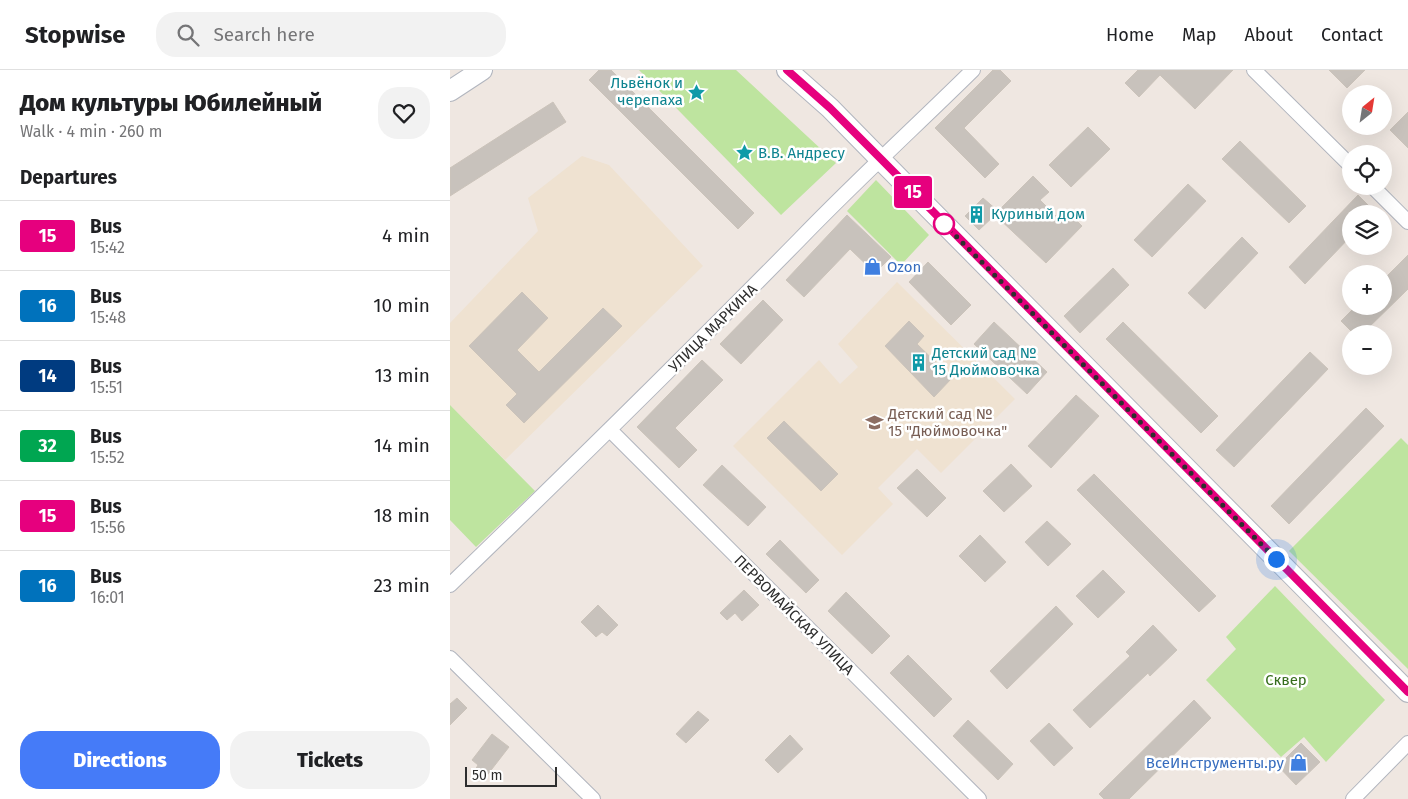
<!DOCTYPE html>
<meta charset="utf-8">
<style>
:root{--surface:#fff;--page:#f2f2f2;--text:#202124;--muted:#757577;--line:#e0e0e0;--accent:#457bf8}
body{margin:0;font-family:"Fira Sans",sans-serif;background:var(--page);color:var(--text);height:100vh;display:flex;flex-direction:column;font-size:19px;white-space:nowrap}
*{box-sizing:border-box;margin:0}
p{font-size:16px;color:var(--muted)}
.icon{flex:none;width:28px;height:28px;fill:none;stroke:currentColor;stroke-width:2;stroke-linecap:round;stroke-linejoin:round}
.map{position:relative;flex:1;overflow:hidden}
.side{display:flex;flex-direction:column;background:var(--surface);width:450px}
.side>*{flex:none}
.badge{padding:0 10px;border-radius:4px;font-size:18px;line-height:32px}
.needle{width:32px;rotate:30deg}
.tools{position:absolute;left:892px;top:15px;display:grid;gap:10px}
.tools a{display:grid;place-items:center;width:50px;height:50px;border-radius:50%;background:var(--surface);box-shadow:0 5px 20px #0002;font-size:25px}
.scale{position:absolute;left:15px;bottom:12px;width:92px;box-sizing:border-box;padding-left:5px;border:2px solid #2e2e2e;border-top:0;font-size:14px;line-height:18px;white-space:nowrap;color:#2e2e2e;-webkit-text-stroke:4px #fff;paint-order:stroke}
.you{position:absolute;width:25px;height:25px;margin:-12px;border:4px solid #fff;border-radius:50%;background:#1a73e8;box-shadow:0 0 0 8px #1a73e833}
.map>.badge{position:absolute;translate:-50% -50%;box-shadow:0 0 0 2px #fff}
h2{padding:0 20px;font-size:19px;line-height:45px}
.round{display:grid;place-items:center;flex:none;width:52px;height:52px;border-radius:20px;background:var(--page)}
.headline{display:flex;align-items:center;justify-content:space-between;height:85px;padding:0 20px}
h1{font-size:24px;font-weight:800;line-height:38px}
.cta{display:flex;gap:10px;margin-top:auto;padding:10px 20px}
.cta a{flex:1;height:58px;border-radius:20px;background:var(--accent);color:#fff;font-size:20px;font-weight:800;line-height:58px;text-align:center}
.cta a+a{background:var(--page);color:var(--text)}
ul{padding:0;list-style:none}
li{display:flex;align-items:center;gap:15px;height:70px;padding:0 20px;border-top:1px solid var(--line)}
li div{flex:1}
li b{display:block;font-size:19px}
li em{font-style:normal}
li .badge{min-width:55px;font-weight:700;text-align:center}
header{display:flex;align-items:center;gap:30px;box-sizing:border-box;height:70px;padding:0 25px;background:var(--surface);border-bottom:1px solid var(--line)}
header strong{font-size:24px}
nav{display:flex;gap:28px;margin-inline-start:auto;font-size:18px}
.search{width:350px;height:45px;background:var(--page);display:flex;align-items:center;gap:12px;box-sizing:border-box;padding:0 18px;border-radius:20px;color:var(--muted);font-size:19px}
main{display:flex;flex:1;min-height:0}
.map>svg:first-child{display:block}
.education{fill:#efe2d1}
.green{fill:#bee49f}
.building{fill:#c8c2bc;stroke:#cbc3ba}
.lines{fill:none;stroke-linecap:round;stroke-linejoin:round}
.street-casing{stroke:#b1b5be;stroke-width:16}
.secondary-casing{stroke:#b1b5be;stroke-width:22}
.street{stroke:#fff;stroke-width:14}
.secondary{stroke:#fff;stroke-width:20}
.line-casing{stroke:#fff;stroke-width:11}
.line{stroke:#e6007e;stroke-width:8}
.walk{stroke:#2e2e2e;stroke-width:5;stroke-dasharray:0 9}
.stop-dot{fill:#fff;stroke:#e6007e;stroke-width:2.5}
.labels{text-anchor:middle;stroke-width:5;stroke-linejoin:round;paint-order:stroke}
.culture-label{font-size:15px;fill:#0d838f;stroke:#fff;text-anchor:start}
.shop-label{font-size:15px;fill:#366cbe;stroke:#fff;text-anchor:start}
.street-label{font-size:15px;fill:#2e2e2e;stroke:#fff}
.education-label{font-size:15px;fill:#785e54;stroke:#fff;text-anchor:start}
.park-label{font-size:15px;fill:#366d1c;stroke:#fff}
</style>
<header>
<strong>Stopwise</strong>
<div class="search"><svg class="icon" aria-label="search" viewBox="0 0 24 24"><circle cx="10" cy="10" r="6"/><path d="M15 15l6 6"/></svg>Search here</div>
<nav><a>Home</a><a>Map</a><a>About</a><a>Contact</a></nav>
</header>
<main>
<section class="side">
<div class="headline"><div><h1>Дом культуры Юбилейный</h1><p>Walk · 4 min · 260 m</p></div><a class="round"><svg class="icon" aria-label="heart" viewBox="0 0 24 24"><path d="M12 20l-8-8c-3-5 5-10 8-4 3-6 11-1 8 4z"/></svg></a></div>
<h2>Departures</h2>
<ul>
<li><span class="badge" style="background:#e6007e;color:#fff">15</span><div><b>Bus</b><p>15:42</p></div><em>4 min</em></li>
<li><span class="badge" style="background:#0072bc;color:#fff">16</span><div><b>Bus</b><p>15:48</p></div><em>10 min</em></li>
<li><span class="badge" style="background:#003b80;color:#fff">14</span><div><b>Bus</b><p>15:51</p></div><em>13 min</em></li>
<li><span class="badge" style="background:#00a651;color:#fff">32</span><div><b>Bus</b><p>15:52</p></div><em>14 min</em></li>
<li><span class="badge" style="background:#e6007e;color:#fff">15</span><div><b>Bus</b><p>15:56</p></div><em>18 min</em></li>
<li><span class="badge" style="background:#0072bc;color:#fff">16</span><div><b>Bus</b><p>16:01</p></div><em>23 min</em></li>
</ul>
<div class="cta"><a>Directions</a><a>Tickets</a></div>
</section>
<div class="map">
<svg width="958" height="729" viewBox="0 0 958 729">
<rect width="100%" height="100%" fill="#efe7e1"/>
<path class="education" d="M132 86 159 95 253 196 55 390 0 335V253L88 161 78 128Z
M447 212 565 329 491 403 467 379 428 418 443 434 392 485 283 376 369 290 390 314 408 297 388 274Z"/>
<path class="green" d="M189 0H286L386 93 331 145Z
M426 110 479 165 451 195 397 141Z
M0 335 85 421 26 477 0 450Z
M951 368 958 375V599L839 481Z
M825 516 935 630 876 692 854 667 831 687 756 610 786 579 776 567Z"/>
<path class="building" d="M149 0H161L304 143 288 159 139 10Z
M543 0H550L561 11 514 58 549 94 535 108 485 58Z
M688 0H783L745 39 710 5 689 27 675 13Z
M879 0H915L897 18Z
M103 32 116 52 0 126V98Z
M958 42V78L940 60Z
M638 57 660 79 621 117 599 95Z
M790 71 856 136 839 153 772 89Z
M583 106 599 122 590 130 609 149 617 141 632 156 596 193 545 145 529 160 515 146 533 128 548 141Z
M738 114 756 131 702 187 684 170Z
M908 125 927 144H901V166L855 214 839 197Z
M397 145 441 187 425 203 400 179 354 227 336 210Z
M792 167 808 183 755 239 738 223Z
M958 185V219L912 264H904L891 251 906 236H934V209Z
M478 192 521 235 501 255 459 212Z
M663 198 679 215 630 263 614 246Z
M72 222 98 248 67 280 89 302 153 238 172 256 74 353 56 335 67 324 19 276Z
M313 230 333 250 291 294 270 274Z
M459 251 474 266 467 274 502 308 484 327 435 276Z
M544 252 597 302 577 324 524 274Z
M673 252 768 346 751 363 656 269Z
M860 282 878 299 784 397 766 380Z
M252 290 273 310 225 358 247 380 229 398 187 357Z
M626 325 649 346 601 398 578 376Z
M916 338 934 356 839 454 821 436Z
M334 351 388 404 371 421 317 368Z
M561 394 582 416 554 442 533 421Z
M272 395 316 437 298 456 253 415Z
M467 399 496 428 477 447 447 418Z
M644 404 766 526 749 542 627 420Z
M597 451 621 474 598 496 575 472Z
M530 465 556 492 535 512 509 486Z
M330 470 369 510 356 523 316 484Z
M653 500 675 522 648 548 626 526Z
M294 520 309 535 292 551 285 543 277 550 270 543Z
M396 522 440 566 422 584 378 541Z
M148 535 168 555 157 566 152 562 146 567 131 552Z
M606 536 623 554 557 619 540 601Z
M703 555 727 580 700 606 698 603 640 658 623 640 680 586 676 582Z
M458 585 502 629 484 647 440 603Z
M7 628 17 638 0 655V634Z
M744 630 761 648 679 729H654L649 724Z
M248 641 259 650 236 673 226 664Z
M518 650 563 694 548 710 503 666Z
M599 653 623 678 604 696 580 671Z
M42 664 59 677 35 708 25 700 28 695 22 690Z
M340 665 353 679 328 703 315 690Z
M851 673 870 692 846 715 828 696Z"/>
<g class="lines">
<defs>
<path id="street" d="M804 0 901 96
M922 116 958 152
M160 360 529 729
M0 515C118 401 235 286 350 169 406 111 466 56 523 0
M0 588 143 729
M903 729 958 673"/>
<path id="secondary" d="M337 0 380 38 431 90 958 622
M0 21 32 0"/>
</defs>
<use href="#street" class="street-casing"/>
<use href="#secondary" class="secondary-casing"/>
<use href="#street" class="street"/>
<use href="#secondary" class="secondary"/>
</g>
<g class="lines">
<defs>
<path id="line" d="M337 0 380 38 432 90 958 622"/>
</defs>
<use href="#line" class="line-casing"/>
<use href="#line" class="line"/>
<path class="walk" d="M494 154 826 489"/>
</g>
<defs>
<symbol id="sight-bare" viewBox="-9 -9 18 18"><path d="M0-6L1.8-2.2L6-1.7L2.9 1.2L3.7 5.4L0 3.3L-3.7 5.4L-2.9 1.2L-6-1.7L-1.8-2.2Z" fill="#0f9aa8" stroke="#fff" stroke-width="2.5" paint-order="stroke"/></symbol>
<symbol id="building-bare" viewBox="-9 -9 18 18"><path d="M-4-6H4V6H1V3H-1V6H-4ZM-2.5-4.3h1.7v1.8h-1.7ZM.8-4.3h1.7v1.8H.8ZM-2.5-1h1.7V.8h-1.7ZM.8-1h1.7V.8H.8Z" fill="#0f9aa8" stroke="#fff" stroke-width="2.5" paint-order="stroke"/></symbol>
<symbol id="shop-bare" viewBox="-9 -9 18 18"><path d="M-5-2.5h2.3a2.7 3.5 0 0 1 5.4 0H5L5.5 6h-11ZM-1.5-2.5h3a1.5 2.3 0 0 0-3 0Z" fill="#3f7fe0" stroke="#fff" stroke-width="2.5" paint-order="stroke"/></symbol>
<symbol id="school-bare" viewBox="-9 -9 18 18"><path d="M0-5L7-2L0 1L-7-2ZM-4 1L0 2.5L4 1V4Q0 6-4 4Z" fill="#8d6e63" stroke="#fff" stroke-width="2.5" paint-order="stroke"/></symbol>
</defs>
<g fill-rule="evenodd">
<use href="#sight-bare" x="234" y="10" width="25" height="25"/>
<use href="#sight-bare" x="282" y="70" width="25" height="25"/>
<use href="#building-bare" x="514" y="132" width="25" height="25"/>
<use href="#shop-bare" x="410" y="184" width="25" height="25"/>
<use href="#building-bare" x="456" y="280" width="25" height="25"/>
<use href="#school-bare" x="412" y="340" width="25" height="25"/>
<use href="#shop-bare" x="836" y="680" width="25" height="25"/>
</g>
<circle class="stop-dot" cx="494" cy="154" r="10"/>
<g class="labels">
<g class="culture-label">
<text x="233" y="18" text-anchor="end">Львёнок и<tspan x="233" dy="17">черепаха</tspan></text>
<text x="308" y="88">В.В. Андресу</text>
<text x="541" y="149">Куриный дом</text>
<text x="482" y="288">Детский сад №<tspan x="482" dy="17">15 Дюймовочка</tspan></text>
</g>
<g class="shop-label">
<text x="437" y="202">Ozon</text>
<text x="834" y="698" text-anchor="end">ВсеИнструменты.ру</text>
</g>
<g class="street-label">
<text transform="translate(263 258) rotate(-45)" y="5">УЛИЦА МАРКИНА</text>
<text transform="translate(344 545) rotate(45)" y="5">ПЕРВОМАЙСКАЯ УЛИЦА</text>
</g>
<g class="education-label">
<text x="438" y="349">Детский сад №<tspan x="438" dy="17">15 "Дюймовочка"</tspan></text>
</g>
<g class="park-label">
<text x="836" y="615">Сквер</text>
</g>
</g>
</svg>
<div class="tools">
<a><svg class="needle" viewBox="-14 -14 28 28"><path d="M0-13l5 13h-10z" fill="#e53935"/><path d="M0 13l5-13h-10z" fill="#757577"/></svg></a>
<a><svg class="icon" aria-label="locate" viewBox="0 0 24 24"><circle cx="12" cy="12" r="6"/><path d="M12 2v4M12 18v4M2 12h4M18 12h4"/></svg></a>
<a><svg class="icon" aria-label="layers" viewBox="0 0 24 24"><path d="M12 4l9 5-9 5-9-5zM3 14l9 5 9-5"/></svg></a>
<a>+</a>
<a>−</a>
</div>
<div class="scale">50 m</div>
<div class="you" style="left:826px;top:489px"></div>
<b class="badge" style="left:463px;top:122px;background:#e6007e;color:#fff">15</b>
</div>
</main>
